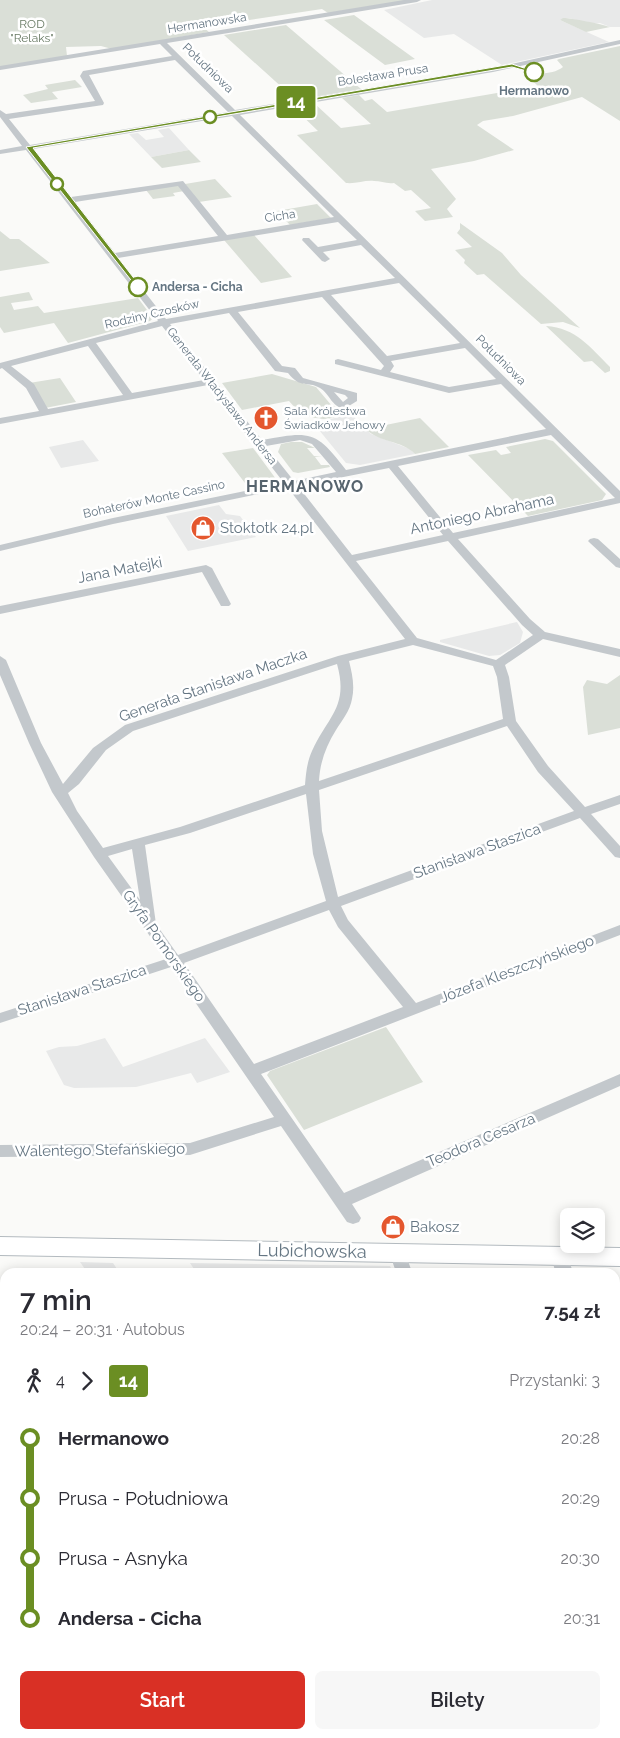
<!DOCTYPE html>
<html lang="pl">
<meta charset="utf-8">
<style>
:root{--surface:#fff;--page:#f7f7f7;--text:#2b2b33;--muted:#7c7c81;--accent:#d93025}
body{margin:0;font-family:Raleway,sans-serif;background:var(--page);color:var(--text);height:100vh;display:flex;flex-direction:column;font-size:19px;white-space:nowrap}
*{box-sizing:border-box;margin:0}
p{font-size:16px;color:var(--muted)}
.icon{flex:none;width:28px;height:28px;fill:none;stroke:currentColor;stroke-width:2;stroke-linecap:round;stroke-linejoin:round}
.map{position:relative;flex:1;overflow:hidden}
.details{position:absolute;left:0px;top:1268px;width:620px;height:471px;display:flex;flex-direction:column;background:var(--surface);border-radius:15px 15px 0 0;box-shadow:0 2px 12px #0003}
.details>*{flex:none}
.badge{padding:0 10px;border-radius:4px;font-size:18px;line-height:32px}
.buttons{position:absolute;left:560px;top:1208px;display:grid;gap:10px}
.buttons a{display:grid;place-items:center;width:45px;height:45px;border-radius:8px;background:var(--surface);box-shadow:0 2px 12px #0003;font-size:25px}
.map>.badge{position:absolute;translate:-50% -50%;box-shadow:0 0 0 2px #fff}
.legs{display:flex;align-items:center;gap:8px;height:55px;padding:0 20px;font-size:16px}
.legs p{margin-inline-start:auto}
.headline{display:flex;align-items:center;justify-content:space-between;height:85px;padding:0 20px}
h1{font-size:28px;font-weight:600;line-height:38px}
.button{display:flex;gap:10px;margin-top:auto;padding:10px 20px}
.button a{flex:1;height:58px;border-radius:8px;background:var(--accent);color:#fff;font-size:20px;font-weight:600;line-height:58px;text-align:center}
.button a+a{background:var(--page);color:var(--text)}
ul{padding:0 20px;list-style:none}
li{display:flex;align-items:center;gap:18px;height:60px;font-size:19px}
li i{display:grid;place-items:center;width:8px;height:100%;margin:0 6px;background:currentColor}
li i::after{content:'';width:12px;height:12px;margin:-6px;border:4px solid;border-radius:50%;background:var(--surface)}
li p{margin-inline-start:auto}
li:first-child i{background:linear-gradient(#0000 50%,currentColor 0)}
li:last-child i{background:linear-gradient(currentColor 50%,#0000 0)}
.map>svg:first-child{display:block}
.built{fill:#e8e9e9}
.green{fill:#dadfd7}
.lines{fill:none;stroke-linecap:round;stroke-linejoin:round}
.secondary-casing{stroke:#b3babf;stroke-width:2}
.street{fill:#c3c8cc;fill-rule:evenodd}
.secondary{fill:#fff;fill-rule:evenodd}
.line-1{fill:#6b8e23;stroke:#fff}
.stop-1-dot{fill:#fff;stroke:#6b8e23;stroke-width:2.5}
.labels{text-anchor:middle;stroke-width:5;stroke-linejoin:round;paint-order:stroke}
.far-street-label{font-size:12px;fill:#657683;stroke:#fff}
.far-park-label{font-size:12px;fill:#687a64;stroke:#fff}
.far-stop-label{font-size:12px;font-weight:bold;fill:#657683;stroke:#fff}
.far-poi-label{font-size:12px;fill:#657683;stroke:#fff;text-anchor:start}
.street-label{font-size:15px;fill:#657683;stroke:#fff}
.poi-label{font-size:15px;fill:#657683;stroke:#fff;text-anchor:start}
.far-district-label{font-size:16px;font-weight:bold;letter-spacing:1px;fill:#57646e;stroke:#fff}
.near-street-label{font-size:18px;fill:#657683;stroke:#fff}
</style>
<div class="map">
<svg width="620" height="1738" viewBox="0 0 620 1738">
<rect width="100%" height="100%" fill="#fafaf8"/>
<path class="built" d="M432 0H620V27H610L600 23 590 24 569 18 560 20 609 42 502 65 454 34 424 38 384 10Z
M169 128 189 150 151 157 129 134 138 133 146 140 164 137 158 130Z
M347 410 371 434 410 449 415 454 360 465 346 463 319 430 326 420 339 417Z
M83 440 99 461 61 468 49 447Z
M219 505 226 514 240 516 256 537 188 551 166 516Z
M517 622 523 632 520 643 500 655 489 656 440 642V640Z
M105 1038 123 1067 205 1038 230 1072 197 1083 191 1073 136 1087 74 1088 64 1085 46 1051 59 1047 77 1046Z
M80 1262 113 1263 119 1272H87Z
M190 1263 390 1266 393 1272H196Z"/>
<path class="green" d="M0 0H410L328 13 322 9 203 27 209 32 112 49 101 46 66 47 67 56 0 67Z
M354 15 415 59 385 65 324 20Z
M563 18C572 18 601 24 610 27L586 32 560 20Z
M286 25 361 89 296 100 224 35Z
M620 46V121L582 97 513 116 483 121 477 125 514 150 474 161 431 169 456 199 447 209 453 217 425 221 415 211 431 208 411 190 405 191 394 183C386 184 381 181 374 181 365 180 356 184 346 183L297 135 318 131 292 106 314 103 341 128 371 124 342 98 359 95 365 101 372 99 387 112 538 86 523 72C536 73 551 76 563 67L557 60 559 59Z
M75 80 82 87 52 92 58 99 31 103 23 95 48 89 45 85Z
M189 150 201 162 162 168 151 157Z
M215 179 232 197 199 202 185 184Z
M179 185 184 191 173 193 175 196 153 199 146 190Z
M317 204 331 218 290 225 277 211Z
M460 223 502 253 521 275 580 328 563 322 541 324 484 274 477 275 464 263 465 260 455 250 472 247 457 233 460 229Z
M0 231 10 239H19L50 263 0 271Z
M254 235 292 277 261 283 224 240Z
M29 292 33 300 11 303 14 310 38 306 44 313 138 298 153 318 150 321 68 343 54 323 4 333 0 327V297Z
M546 326C576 328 590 347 610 367V371L605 373 592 361 584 362Z
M272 374 316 387 332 406 347 410C328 426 304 419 289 401L242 410 222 383Z
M60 378 76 402 45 408 29 383Z
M420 418 449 447 415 454C402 440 379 443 366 429Z
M545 439 553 441 606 494 602 500 528 516 468 455 496 450 501 455 511 453 506 447Z
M291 442H302L315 448H307L314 456 322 457H315L321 465H329L330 467 298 473 293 472 278 452 281 444Z
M253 448 276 479 272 483 248 487 222 453Z
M620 675V728L588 735 583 687 587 680 607 684Z
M386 1027 423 1082 304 1130 267 1075 270 1071Z
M5 1420V1540H0V1421Z
M344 1734H419L422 1738H347Z"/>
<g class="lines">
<defs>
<path id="secondary" d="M0 1237 620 1248V1266L0 1255Z"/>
</defs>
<use href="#secondary" class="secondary-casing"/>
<path class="street" d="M404 0H421L417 2 167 43 235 110 493 68 620 40V44L493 72 240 115 620 491V503L458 539 530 619 545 632 620 649V657L543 639 505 665 509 677 516 721 548 766 585 807 620 795V804L591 814 620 846V858L615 857 580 818 341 906 348 920 416 1003 620 925V935L261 1074 344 1193 620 1074V1086L352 1204 361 1218 359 1222 353 1224 347 1222 281 1126 190 1155 0 1157V1145L190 1143 274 1117 171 967 0 1023V1013L166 959 94 857 52 792 29 743 0 675V656L6 660 41 743 63 784 93 748 125 725 338 656 405 639 288 488 113 524 0 551V545L113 518 284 483 208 385 0 424V418L39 411 26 388 2 368 0 369V363L158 321 26 150 0 154V150L22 146 0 117V110L6 114 95 101 80 76 83 71 172 56 160 44 0 70V66ZM175 60 228 112 30 145 9 119 103 105 104 103 89 75ZM232 116 334 217 227 235 183 181 71 197 33 149ZM178 186 218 236 115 253 75 202ZM338 222 357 240 318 247 309 238H303L302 240 322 261 325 262 330 259 323 252 361 245 395 278 166 319 118 258ZM399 283 460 343 387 356 331 295ZM322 297 384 366 381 370 338 359 335 360V364L449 393 501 384 546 429 346 470C316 430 310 431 262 440L170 324 229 313 275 371 288 373C302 390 306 380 320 388 330 394 331 406 344 409L357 401V393L303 378 295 368 282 366 238 312ZM162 326 204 380 132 393 96 343ZM88 346 123 395 48 409 34 384 11 366ZM465 348 496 379 449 387 390 372 394 366 391 361ZM334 392 345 395 348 398 343 402ZM551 435 615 498 453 533 398 466ZM300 440 312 444 336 472 294 481 266 446ZM389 468 443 535 352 555 298 486ZM448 541 522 625 533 635 496 660 417 638 356 561ZM413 645 493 666 497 677 503 719 319 781C320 762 326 746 336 730 342 720 350 711 352 699 355 686 352 673 349 661ZM337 664C349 707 328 716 312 751 307 762 306 773 305 785L180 827 103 848 77 811 68 793 79 784 106 750 133 731ZM507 726 538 772 574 811 338 897 322 831 319 790ZM306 794 313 854 326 901 178 955 156 924 145 845 190 833ZM132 849 140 900 108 856ZM329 910 338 927 403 1007 254 1064 184 963Z
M594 538 598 539 620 559V568L616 567 590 543 588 541 590 539Z
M206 565 212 568 231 604 229 606H221L202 572 0 614V606Z
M397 1245 403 1247 412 1272H396L389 1252 391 1247Z
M559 1248 565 1250 573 1272H556L555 1271 551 1255 553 1250Z
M615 1328 620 1330V1348L615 1346Z
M615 1585 620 1587V1610L615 1608Z
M242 1734H263L265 1738H244Z"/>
<use href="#secondary" class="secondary"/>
</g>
<path class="line-1" d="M512 64 536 72 534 73 512 67 33 148 140 286V289H138L26 147Z"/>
<defs>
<symbol id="church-disc" viewBox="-11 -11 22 22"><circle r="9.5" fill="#e4572e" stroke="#fff"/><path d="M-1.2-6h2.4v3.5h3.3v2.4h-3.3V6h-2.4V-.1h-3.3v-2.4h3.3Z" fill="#fff"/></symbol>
<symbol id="shop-disc" viewBox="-11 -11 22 22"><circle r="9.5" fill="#e4572e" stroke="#fff"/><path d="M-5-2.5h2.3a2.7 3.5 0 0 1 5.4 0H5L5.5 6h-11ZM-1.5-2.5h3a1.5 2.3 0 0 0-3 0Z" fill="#fff"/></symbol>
</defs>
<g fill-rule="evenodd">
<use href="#church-disc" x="252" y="404" width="28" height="28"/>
<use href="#shop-disc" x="189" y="514" width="28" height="28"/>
<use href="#shop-disc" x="379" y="1213" width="28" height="28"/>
</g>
<g class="stop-1-dot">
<circle cx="534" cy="72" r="9"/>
<circle cx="210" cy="117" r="6"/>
<circle cx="57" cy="184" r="6"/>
<circle cx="138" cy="287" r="9"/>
</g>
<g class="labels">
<g class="far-street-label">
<text transform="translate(207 23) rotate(-9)" y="4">Hermanowska</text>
<text transform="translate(208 68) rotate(44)" y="4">Południowa</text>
<text transform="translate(383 75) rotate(-9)" y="4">Bolesława Prusa</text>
<text transform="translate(280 216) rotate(-9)" y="4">Cicha</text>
<text transform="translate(152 314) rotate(-13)" y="4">Rodziny Czosków</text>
<text transform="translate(501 360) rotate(45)" y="4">Południowa</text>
<text transform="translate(222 396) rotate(52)" y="4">Generała Władysława Andersa</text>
<text transform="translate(154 499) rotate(-12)" y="4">Bohaterów Monte Cassino</text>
</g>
<g class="far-park-label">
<text x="32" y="28">ROD<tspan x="32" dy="14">"Relaks"</tspan></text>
</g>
<g class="far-stop-label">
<text x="534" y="95">Hermanowo</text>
<text x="152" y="291" text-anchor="start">Andersa - Cicha</text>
</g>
<g class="far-poi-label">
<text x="284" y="415">Sala Królestwa<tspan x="284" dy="14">Świadków Jehowy</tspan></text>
</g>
<g class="street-label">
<text transform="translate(482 514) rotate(-12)" y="5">Antoniego Abrahama</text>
<text transform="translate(120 570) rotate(-11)" y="5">Jana Matejki</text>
<text transform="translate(213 685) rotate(-19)" y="5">Generała Stanisława Maczka</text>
<text transform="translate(477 851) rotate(-20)" y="5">Stanisława Staszica</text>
<text transform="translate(164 946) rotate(55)" y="5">Gryfa Pomorskiego</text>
<text transform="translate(517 969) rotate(-21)" y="5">Józefa Kleszczyńskiego</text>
<text transform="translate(82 990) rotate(-18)" y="5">Stanisława Staszica</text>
<text transform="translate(481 1140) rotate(-23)" y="5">Teodora Cesarza</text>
<text transform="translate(100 1150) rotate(-1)" y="5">Walentego Stefańskiego</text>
</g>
<g class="poi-label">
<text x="220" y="533">Stoktotk 24.pl</text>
<text x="410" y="1232">Bakosz</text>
</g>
<g class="far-district-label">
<text x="305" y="492">HERMANOWO</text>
</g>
<g class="near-street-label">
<text transform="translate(312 1251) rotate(1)" y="6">Lubichowska</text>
</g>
</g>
</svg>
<div class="buttons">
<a><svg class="icon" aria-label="layers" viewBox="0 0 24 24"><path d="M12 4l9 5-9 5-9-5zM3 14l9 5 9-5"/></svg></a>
</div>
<b class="badge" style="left:296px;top:102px;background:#6b8e23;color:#fff">14</b>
<section class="details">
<div class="headline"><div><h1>7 min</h1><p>20:24 – 20:31 · Autobus</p></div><b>7.54 zł</b></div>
<div class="legs"><svg class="icon" aria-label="walk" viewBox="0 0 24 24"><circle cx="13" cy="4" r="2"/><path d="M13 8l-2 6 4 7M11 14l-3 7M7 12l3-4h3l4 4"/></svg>4<svg class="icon" aria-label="forward" viewBox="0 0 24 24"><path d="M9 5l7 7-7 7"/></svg><b class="badge" style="background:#6b8e23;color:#fff">14</b><p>Przystanki: 3</p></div>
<ul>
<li><i style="color:#6b8e23"></i><b>Hermanowo</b><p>20:28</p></li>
<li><i style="color:#6b8e23"></i><span>Prusa - Południowa</span><p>20:29</p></li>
<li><i style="color:#6b8e23"></i><span>Prusa - Asnyka</span><p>20:30</p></li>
<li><i style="color:#6b8e23"></i><b>Andersa - Cicha</b><p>20:31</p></li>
</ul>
<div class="button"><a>Start</a><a>Bilety</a></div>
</section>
</div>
